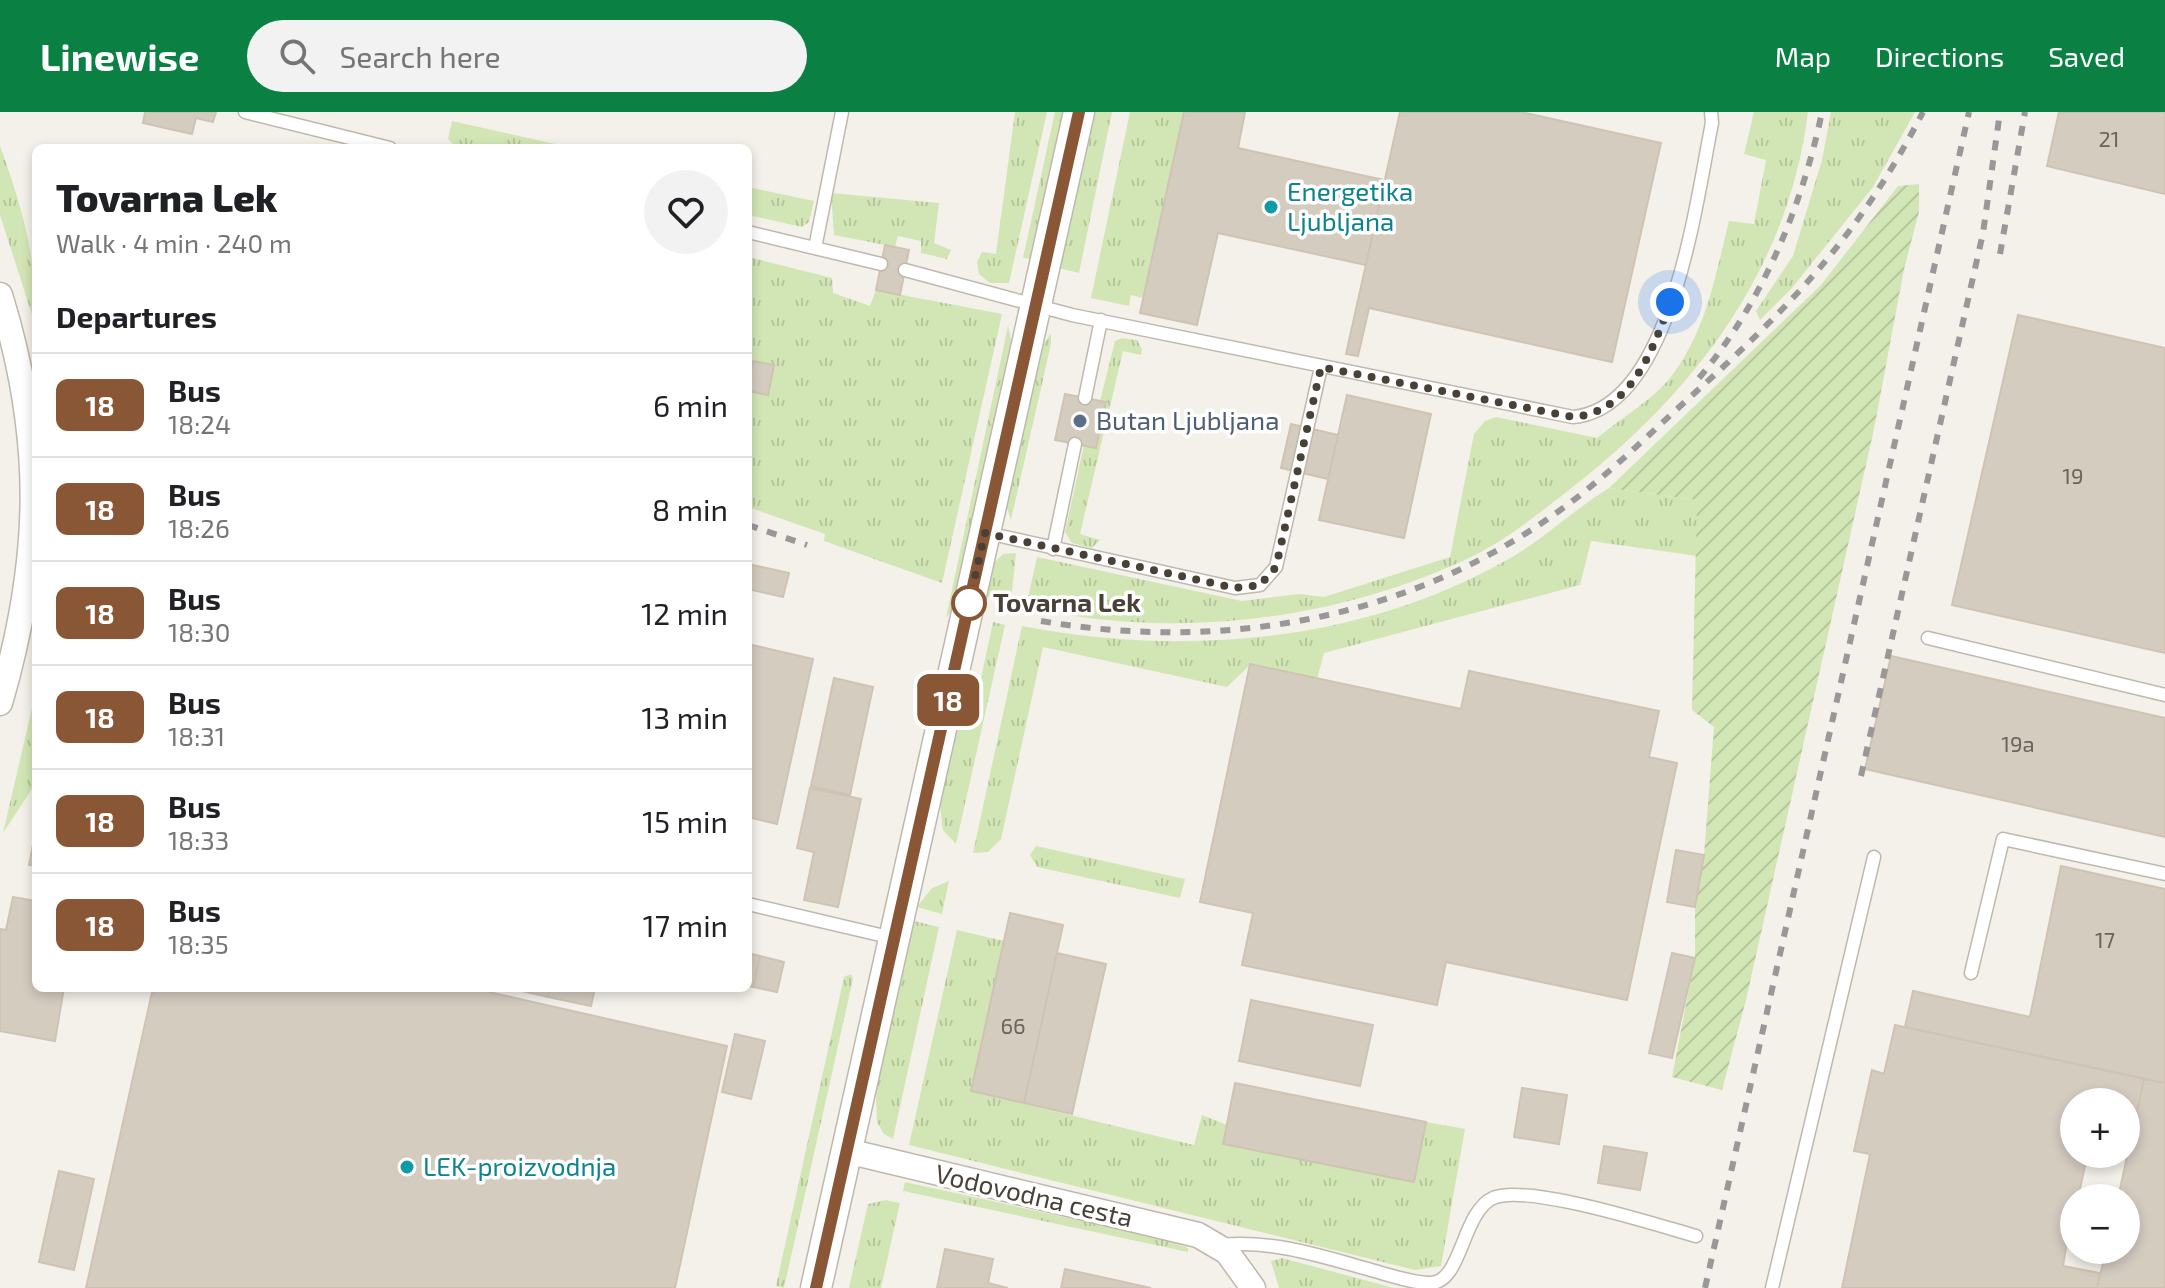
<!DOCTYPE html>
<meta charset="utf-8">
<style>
:root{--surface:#fff;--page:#f2f2f2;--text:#202124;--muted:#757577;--line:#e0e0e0;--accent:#0b8043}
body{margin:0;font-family:"Exo 2",sans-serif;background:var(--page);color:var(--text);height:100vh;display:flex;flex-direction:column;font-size:30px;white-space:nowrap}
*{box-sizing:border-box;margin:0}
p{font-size:26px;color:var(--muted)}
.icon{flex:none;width:44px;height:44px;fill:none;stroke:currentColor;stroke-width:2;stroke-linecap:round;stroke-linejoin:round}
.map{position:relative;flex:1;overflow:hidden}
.sheet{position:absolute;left:32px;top:32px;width:720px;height:848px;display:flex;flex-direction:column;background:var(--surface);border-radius:12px;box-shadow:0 4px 12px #0003}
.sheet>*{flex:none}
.badge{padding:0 16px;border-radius:12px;font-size:28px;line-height:52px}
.controls{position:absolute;left:2060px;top:976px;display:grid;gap:16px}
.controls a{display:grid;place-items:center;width:80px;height:80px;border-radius:50%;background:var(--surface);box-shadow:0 4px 12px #0003;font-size:40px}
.you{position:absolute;width:40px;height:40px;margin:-20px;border:6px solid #fff;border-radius:50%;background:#1a73e8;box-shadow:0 0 0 12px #1a73e833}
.map>.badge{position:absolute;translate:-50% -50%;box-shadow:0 0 0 4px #fff}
h2{padding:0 24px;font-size:30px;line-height:72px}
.round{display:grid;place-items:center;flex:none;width:84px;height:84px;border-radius:42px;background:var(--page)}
.head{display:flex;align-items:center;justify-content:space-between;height:136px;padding:0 24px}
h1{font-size:38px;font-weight:800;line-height:60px}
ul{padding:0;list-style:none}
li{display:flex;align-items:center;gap:24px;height:104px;padding:0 24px;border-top:2px solid var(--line)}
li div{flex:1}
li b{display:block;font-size:30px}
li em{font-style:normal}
li .badge{min-width:88px;font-weight:700;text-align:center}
header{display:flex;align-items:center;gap:48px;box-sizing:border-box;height:112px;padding:0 40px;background:var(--accent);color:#fff}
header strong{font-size:38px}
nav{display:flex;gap:44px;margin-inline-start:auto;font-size:28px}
.search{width:560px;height:72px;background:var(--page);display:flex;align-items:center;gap:20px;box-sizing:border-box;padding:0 28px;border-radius:44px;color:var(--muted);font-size:30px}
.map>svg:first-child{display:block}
.grass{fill:url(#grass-tufts)}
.garden{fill:url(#garden-furrows)}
.building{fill:#d5ccc0;stroke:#cfc3b3;stroke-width:2}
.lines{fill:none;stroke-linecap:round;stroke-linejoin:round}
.service-casing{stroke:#bfb8ad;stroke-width:15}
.minor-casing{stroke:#bfb8ad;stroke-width:27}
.tertiary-casing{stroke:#bfb8ad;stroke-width:33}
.service{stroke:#fff;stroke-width:12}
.minor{stroke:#fff;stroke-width:24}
.tertiary{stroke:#fff;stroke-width:30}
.rail{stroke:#989898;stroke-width:6;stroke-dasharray:10 10;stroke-linecap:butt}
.line-casing{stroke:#fff;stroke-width:18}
.line{stroke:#895735;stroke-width:12}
.walk{stroke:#484138;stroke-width:8;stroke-dasharray:0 14.4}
.culture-dot{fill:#0f9aa8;stroke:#fff;stroke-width:3}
.service-dot{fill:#5c6f8a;stroke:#fff;stroke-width:3}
.stop-dot{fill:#fff;stroke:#895735;stroke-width:4}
.labels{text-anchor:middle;stroke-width:7;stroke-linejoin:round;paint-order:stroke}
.number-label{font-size:22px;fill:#6b645a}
.culture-label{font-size:26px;fill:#0d838f;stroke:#fff;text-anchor:start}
.service-label{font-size:26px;fill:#4e5e75;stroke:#fff;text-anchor:start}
.stop-label{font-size:26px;font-weight:bold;fill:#484138;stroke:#fff;text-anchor:start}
.street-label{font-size:26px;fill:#484138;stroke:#fff}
</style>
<header>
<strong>Linewise</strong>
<div class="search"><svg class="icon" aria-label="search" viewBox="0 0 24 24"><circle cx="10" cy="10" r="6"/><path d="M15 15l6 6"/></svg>Search here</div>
<nav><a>Map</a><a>Directions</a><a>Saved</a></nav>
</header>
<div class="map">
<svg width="2165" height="1176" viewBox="0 0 2165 1176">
<defs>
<pattern id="grass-tufts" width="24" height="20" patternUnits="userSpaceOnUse" patternTransform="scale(2)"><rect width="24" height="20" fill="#d2e6b5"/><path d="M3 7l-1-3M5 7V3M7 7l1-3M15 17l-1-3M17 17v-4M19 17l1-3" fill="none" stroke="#b6c69c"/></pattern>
<pattern id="garden-furrows" width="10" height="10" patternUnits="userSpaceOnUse" patternTransform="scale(2)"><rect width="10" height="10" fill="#d2e6b5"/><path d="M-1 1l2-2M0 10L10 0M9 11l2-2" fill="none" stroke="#b6c69c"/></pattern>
</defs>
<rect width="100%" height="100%" fill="#f4f0ea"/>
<path class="grass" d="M1015 0H1047L1009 171H990L979 162 977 150 982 140 996 142Z
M1055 0H1064L1031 147 1023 146Z
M1094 0H1112L1079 161 1059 156Z
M1130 0H1184L1143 186 1131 183 1129 194 1091 186Z
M1754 0H1808C1788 160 1693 282 1569 378 1538 402 1505 429 1469 446 1332 510 1173 528 1026 495L1037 445 1242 489 1299 482 1324 485 1450 445 1474 322 1485 309 1496 305 1597 326C1620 307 1651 289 1670 266 1706 220 1715 165 1729 109L1754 112 1766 48 1744 42Z
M1831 0H1915L1873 75 1792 176 1760 208 1756 199 1793 144 1822 48Z
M452 9 573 36H457L448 27Z
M0 34C24 101 36 143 36 215L0 103Z
M748 75 814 89 809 110 802 115 748 103Z
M831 81 939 91 934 131 951 138 947 147 921 141V129L898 124 895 135 834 123Z
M748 145 832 166 833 181 870 194 876 178 1002 202 942 471 824 429 825 422 748 395Z
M1008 214 1012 232 952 498 946 506Z
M1051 222V232L1011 408 1006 393 1042 233Z
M1122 226 1137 228 1142 237 1141 243 1123 239 1080 422 1100 428 1092 436 1072 431 1065 420 1084 333 1097 335 1106 291 1100 289 1115 229Z
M1609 376 1697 388V444L1591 429 1580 473 1324 541 1317 567 1250 553 1227 575 1043 535 1001 727 988 740 973 741 1022 514C1183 545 1359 531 1505 449 1542 429 1573 398 1609 376Z
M1016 441 1011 489 986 484 993 452 1003 442Z
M993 510 1005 513 956 732 943 718 940 694 969 564 981 566Z
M36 579V671L3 721Z
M1036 734 1185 767 1180 786 1037 755 1030 743Z
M949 769 942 802 917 795 932 776Z
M914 809 939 815 893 1027 884 1022 877 1010 876 980Z
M957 818 1004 829 971 979 1194 1033 1202 1003 1227 1013 1223 1032 1413 1070 1426 1010 1465 1017 1441 1154 1415 1158 909 1033Z
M851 862 853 867 784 1176 776 1174 844 865Z
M905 1070 1164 1127 1188 1136V1140L903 1079Z
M886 1088 900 1091 881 1176H849L868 1092Z
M1282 1146 1394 1176H1279L1271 1149Z"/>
<path class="garden" d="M1919 72V100L1904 157 1874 317 1746 888 1722 978 1672 965 1695 846V795L1704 743 1714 615 1692 598 1697 388 1609 376 1821 173 1898 74Z"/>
<path class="building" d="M145 0H216L213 10 196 6 192 22 143 11Z
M1184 0H1245L1238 36 1384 68 1366 153 1218 121 1197 213 1140 201Z
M1400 0H1521L1661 31 1612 250 1369 196 1358 244 1346 242Z
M2059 0H2165V82L2047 54Z
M885 133 909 138 900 183 876 178Z
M2018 203 2165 236V541L1952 493Z
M753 249 774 253 768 283 748 279Z
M1065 282 1106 290 1096 336 1055 328Z
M1347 283 1431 302 1404 426 1319 408Z
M1291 312 1338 323 1328 367 1281 356Z
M748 452 789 461 783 485 748 477Z
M748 532 813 547 777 712 748 705Z
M1891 544 2165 606V725L1865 657Z
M1250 552 1461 597 1469 559 1659 599 1649 645 1677 651 1627 888 1446 850 1437 893 1242 853 1253 801 1200 790Z
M834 566 873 575 850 683 811 674Z
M810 676 861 687 838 795 804 788 814 740 797 736Z
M35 723H36V754L29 753Z
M1676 738 1704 743 1695 795 1667 790Z
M2061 754 2165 777V971L1905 915 1913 879 2030 905Z
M13 785 36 789V876H64L55 929 0 919V817L6 818Z
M1010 801 1063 813 1024 991 971 979Z
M748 841 760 844 753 875 748 874Z
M1057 841 1106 852 1072 1002 1024 991Z
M1672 841 1695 846 1672 946 1649 941Z
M760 844 784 850 777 880 753 875Z
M153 876H471L727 934 675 1176H86Z
M509 876H549L548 885Z
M549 876H595L591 894 548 885Z
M1251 888 1373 913 1360 974 1239 949Z
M1895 913 2144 967 2128 1042 2126 990H2074V1042H2100L2086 1049 2078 1086H2074L2063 1154 2100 1161 2097 1176H1842L1870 1042 1854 1039 1872 958 1884 962Z
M735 922 765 929 751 987 722 980Z
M2144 967 2165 971V1176H2097L2106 1138H2126V1086H2118Z
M1235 971 1426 1010 1414 1070 1223 1032Z
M1522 976 1567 983 1559 1032 1514 1025Z
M1604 1034 1647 1041 1640 1078 1598 1071Z
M59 1059 94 1067 74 1158 39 1150Z
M945 1137 993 1147 988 1171 1008 1176H937Z
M1065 1157 1151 1176H1061Z"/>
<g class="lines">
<defs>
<path id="service" d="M245 0 390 36
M748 120 881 152
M815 136 842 0
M905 158 1072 203 1573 305C1672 296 1696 89 1712 11L1711 0
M1085 286 1101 208
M987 421 1235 476 1260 473 1276 455 1321 255
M1053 437 1075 332
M1928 526 2165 583
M748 792 893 826
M1971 861 2003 727 2165 762
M1221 1133C1274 1128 1321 1144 1371 1158 1390 1163 1411 1171 1431 1171 1462 1170 1462 1100 1493 1086 1526 1071 1657 1113 1696 1124
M1772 1176 1874 745"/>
<path id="minor" d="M0 183C45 328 42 447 0 591
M847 1039 1198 1123 1227 1140 1253 1176"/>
<path id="tertiary" d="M816 1176 1079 0"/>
</defs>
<use href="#service" class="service-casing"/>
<use href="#minor" class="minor-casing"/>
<use href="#tertiary" class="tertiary-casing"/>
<use href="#service" class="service"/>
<use href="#minor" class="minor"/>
<use href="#tertiary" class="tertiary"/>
<path class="rail" d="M2000 142 2025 0
M1699 266C1762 191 1802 95 1822 0
M748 413 807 433
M1041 509C1223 540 1408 508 1559 399 1605 366 1645 326 1687 288 1791 194 1858 126 1923 0
M1861 664 1983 121 2000 0
M1705 1176 1969 0"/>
</g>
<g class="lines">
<defs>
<path id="line" d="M816 1176 1079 0"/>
</defs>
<use href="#line" class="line-casing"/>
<use href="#line" class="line"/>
<path class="walk" d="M969 491 985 421 1235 476 1260 473 1276 455 1321 255 1573 305C1631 300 1653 238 1670 190"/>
</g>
<g class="culture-dot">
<circle cx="1271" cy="95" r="8"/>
<circle cx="407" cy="1055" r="8"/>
</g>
<circle class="service-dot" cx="1080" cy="309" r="8"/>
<circle class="stop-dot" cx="969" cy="491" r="16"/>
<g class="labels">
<g class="number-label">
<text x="2109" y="35">21</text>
<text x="2073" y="372">19</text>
<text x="2018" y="640">19a</text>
<text x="2105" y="836">17</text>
<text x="1013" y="922">66</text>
</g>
<g class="culture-label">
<text x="1287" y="89">Energetika<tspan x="1287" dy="30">Ljubljana</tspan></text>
<text x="423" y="1064">LEK-proizvodnja</text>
</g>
<g class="service-label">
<text x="1096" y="318">Butan Ljubljana</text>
</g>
<g class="stop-label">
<text x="993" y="500">Tovarna Lek</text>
</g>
<g class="street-label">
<text transform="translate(1034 1084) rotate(13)" y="9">Vodovodna cesta</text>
</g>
</g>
</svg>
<div class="controls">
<a>+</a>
<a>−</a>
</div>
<div class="you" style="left:1670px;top:190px"></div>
<b class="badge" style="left:948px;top:588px;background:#895735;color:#fff">18</b>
<section class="sheet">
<div class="head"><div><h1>Tovarna Lek</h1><p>Walk · 4 min · 240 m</p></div><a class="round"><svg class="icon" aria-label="heart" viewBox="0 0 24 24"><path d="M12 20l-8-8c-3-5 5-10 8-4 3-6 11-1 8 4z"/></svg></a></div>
<h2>Departures</h2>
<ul>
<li><span class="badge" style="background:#895735;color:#fff">18</span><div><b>Bus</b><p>18:24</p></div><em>6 min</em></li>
<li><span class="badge" style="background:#895735;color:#fff">18</span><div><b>Bus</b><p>18:26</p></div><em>8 min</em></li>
<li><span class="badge" style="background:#895735;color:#fff">18</span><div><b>Bus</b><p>18:30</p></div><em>12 min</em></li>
<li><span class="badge" style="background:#895735;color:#fff">18</span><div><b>Bus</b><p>18:31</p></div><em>13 min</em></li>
<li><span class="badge" style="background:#895735;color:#fff">18</span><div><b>Bus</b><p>18:33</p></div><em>15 min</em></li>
<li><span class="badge" style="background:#895735;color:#fff">18</span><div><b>Bus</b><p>18:35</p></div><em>17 min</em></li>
</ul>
</section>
</div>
